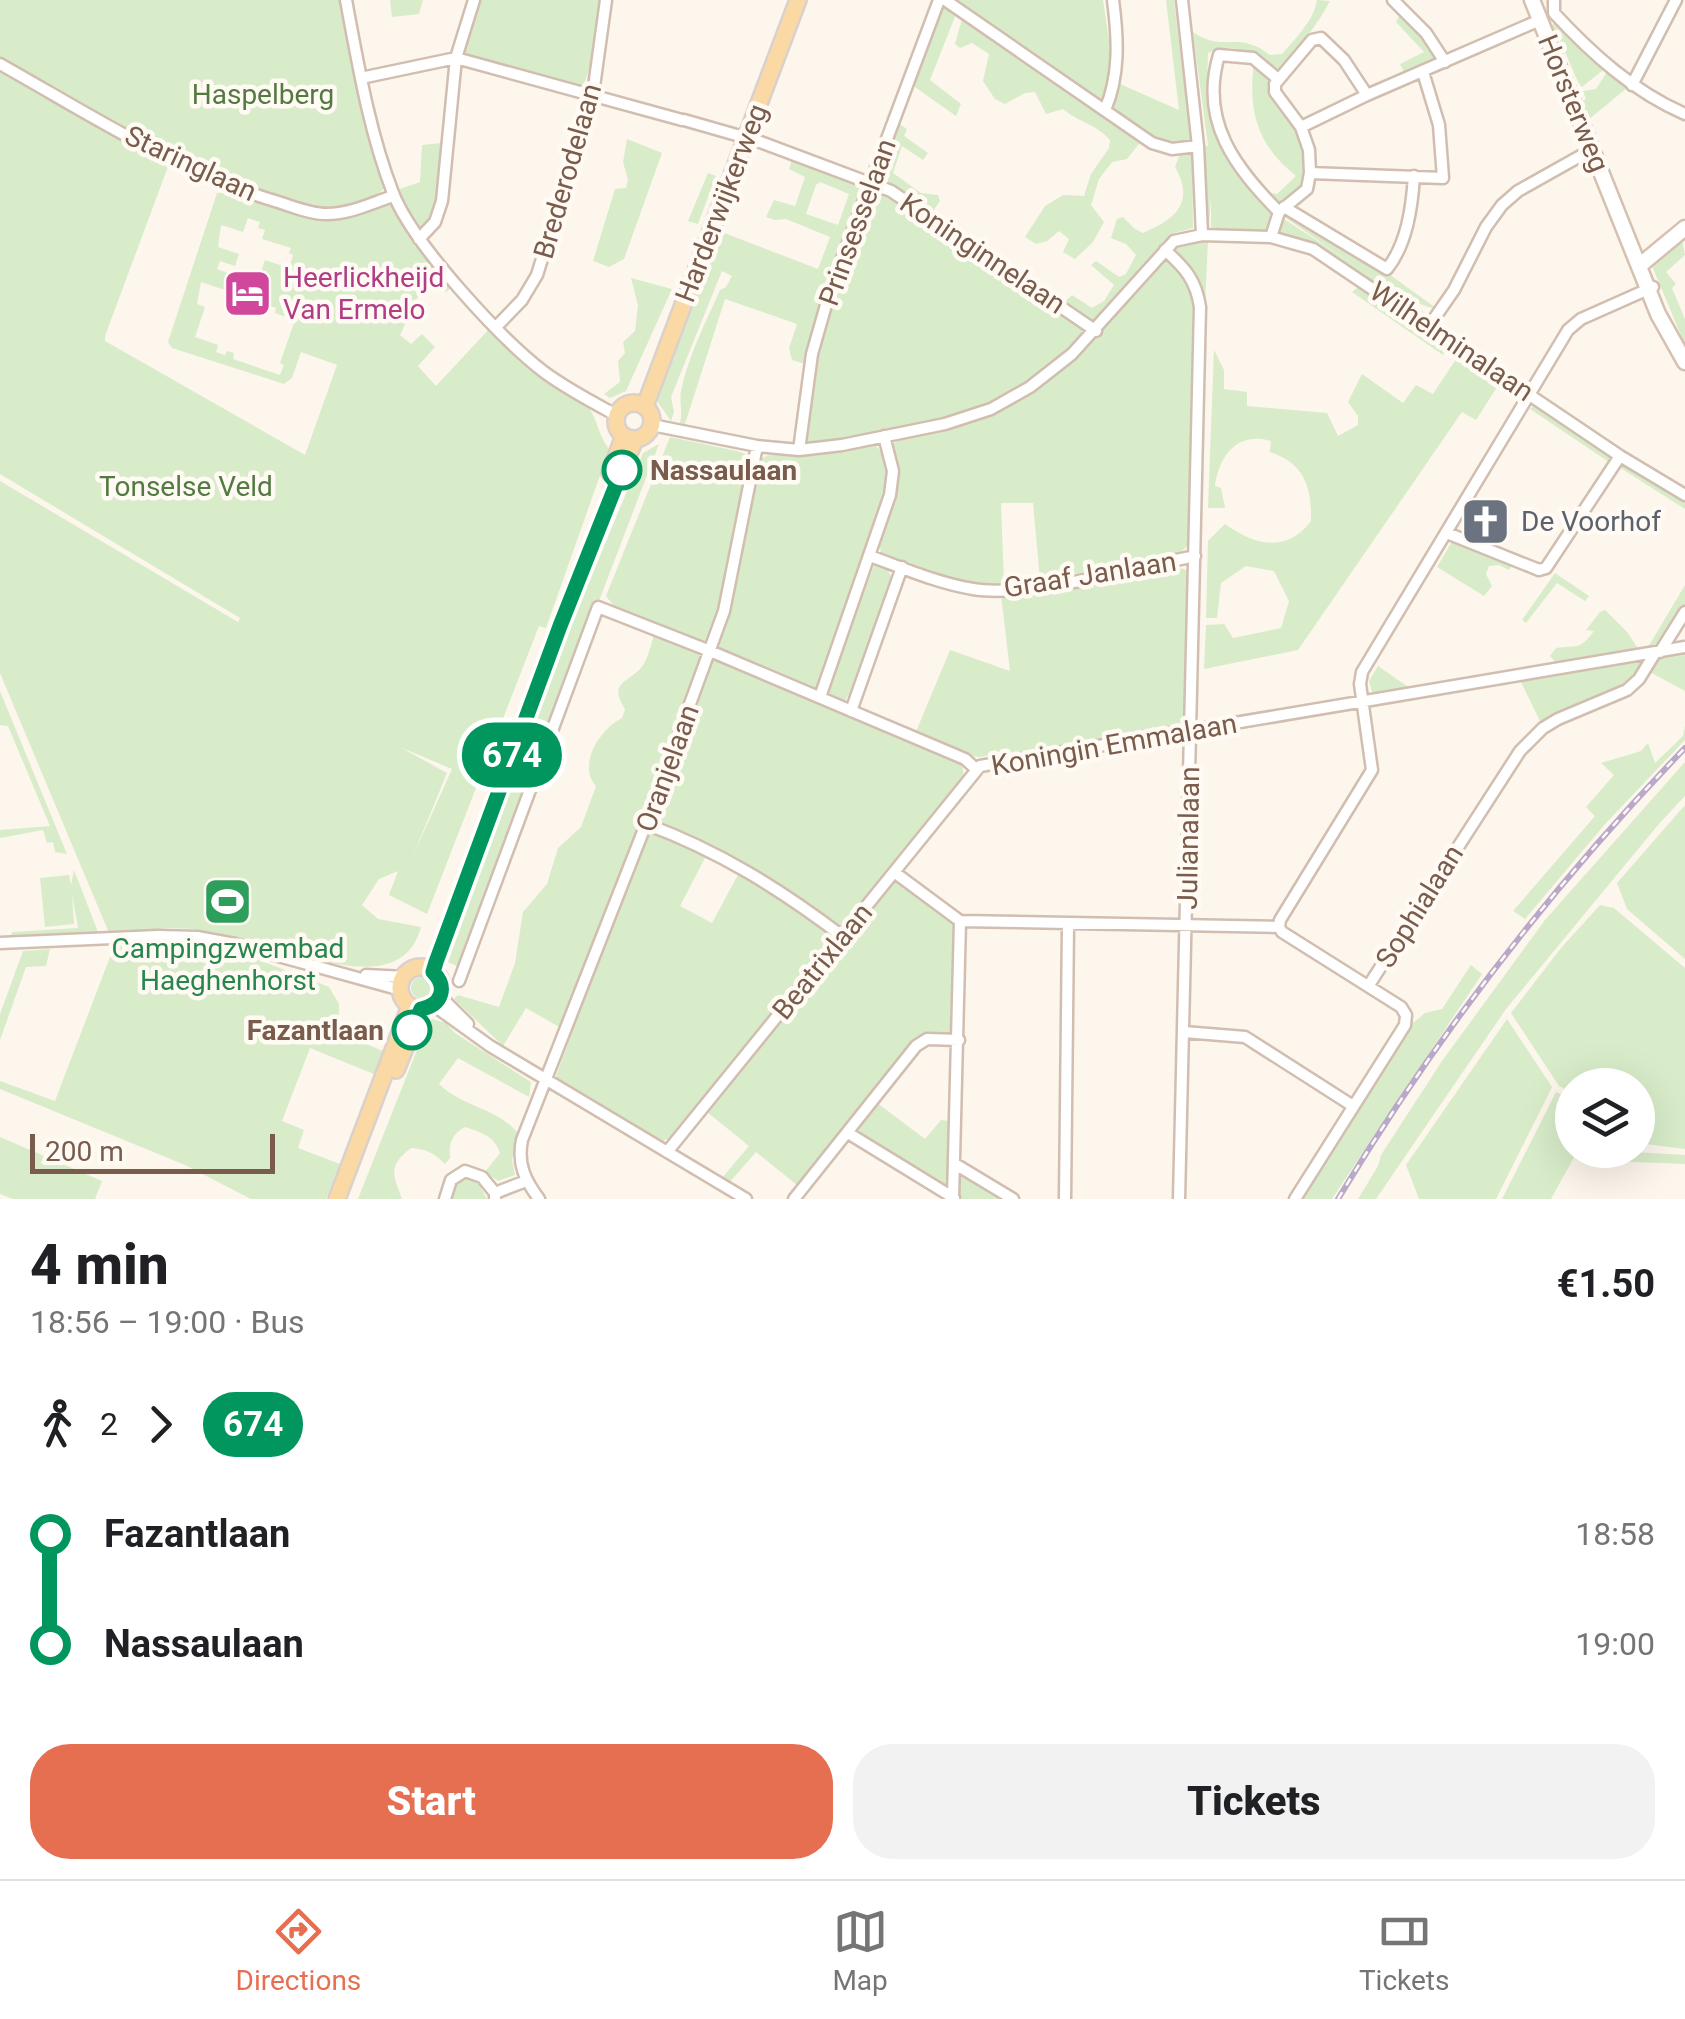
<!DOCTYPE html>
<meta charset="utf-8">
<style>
:root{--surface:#fff;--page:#f2f2f2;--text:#202124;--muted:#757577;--line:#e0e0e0;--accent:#e76f51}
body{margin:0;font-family:Roboto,sans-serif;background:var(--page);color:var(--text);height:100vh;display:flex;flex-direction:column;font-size:38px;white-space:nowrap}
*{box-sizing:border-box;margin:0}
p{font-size:32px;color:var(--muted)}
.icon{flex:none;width:55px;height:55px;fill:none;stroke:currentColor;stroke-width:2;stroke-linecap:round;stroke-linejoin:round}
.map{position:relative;height:1199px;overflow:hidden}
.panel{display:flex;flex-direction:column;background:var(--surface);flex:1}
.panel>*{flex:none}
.badge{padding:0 20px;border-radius:32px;font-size:35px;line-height:65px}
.tools{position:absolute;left:1555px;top:1068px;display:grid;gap:20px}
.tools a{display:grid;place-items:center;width:100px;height:100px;border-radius:50%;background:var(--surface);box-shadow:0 10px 40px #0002;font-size:50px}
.scale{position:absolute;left:30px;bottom:25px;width:245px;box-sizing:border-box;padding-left:10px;border:5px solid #7a5c4d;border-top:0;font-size:28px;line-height:35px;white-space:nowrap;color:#7a5c4d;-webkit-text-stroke:8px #fffaf3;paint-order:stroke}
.map>.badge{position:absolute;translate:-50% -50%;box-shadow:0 0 0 5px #fff}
.legs{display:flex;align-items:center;gap:15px;height:110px;padding:0 30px;font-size:32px}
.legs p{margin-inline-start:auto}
.headline{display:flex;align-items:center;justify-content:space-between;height:170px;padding:0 30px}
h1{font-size:55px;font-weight:800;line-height:75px}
.action{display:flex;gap:20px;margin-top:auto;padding:20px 30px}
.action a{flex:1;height:115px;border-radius:40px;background:var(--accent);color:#fff;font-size:40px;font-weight:800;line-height:115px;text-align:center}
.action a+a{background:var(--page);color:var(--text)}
ul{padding:0 30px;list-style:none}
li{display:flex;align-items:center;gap:35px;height:110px;font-size:38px}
li i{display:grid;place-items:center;width:15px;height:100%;margin:0 12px;background:currentColor}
li i::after{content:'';width:25px;height:25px;margin:-12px;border:8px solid;border-radius:50%;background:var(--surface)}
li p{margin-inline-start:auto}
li:first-child i{background:linear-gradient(#0000 50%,currentColor 0)}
li:last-child i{background:linear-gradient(currentColor 50%,#0000 0)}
.tabs{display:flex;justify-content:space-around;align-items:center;height:140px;border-top:2px solid var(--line);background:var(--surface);font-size:28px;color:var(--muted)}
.tabs a{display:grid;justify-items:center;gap:5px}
.tabs .on{color:var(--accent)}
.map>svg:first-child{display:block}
.green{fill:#d8ecc9;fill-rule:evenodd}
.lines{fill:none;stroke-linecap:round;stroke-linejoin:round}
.street-casing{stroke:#d1beb0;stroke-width:15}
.secondary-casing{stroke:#d6c0b0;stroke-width:19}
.primary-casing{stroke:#dad1cd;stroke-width:20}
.street{stroke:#fff;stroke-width:10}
.secondary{stroke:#fff;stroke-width:14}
.primary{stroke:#fbd9a5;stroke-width:15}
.rail-casing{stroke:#b9a8c9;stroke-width:6}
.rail{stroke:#fffaf3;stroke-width:2.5;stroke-dasharray:8;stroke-linecap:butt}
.line-1-casing{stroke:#fff;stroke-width:22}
.line-1{stroke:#00965e;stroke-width:15}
.stop-1-dot{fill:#fff;stroke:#00965e;stroke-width:5}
.labels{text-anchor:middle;stroke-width:9;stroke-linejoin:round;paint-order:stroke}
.park-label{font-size:28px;fill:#537a41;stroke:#fffaf3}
.street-label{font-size:28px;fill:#7a5c4d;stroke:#fffaf3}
.hotel-label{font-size:28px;fill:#b23c85;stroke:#fffaf3;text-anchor:start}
.stop-label{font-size:28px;font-weight:bold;fill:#7a5c4d;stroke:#fffaf3;text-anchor:start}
.worship-label{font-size:28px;fill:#5b616d;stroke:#fffaf3;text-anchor:start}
.leisure-label{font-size:28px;fill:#27864d;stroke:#fffaf3}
</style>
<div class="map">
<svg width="1685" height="1199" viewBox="0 0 1685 1199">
<rect width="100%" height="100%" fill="#fdf6ec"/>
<path class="green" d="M0 0H342L386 186C374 201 351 210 332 211 315 212 296 203 280 198 181 166 89 107 0 58Z
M390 0H423L419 14 392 17Z
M477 0H599L590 67 583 87 463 53Z
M950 0H1103L1114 74 1104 104Z
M1166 0H1174L1191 143 1159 142 1111 109 1120 84 1179 110Z
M1317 0 1330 1C1316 28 1298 47 1277 71 1256 55 1234 39 1208 53 1205 131 1219 157 1273 212L1266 232 1223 231 1211 227V195L1209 228 1214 229V233L1205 227 1203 147 1208 146 1193 32C1224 54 1237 29 1270 55L1282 54C1296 38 1314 20 1317 0Z
M943 6 956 14 930 80 961 104 956 116 912 85Z
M1400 14 1443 61 1405 74 1400 64 1424 52 1396 22Z
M962 19 1142 140 1127 159 1112 162 1099 179 1091 205 1104 222 1093 242 1075 259 1063 252 1069 239 1059 231 1047 241 1036 244 1025 237 1045 206 1063 195 1084 196 1091 174 1109 148 1110 140C1096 124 1078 122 1063 109L1046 114 1035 92 1025 93 1005 104 995 99 983 81 989 54 972 43 960 48 955 44Z
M1555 22 1603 70 1582 87 1578 82 1559 38 1554 36 1551 26Z
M1254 62 1272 79 1267 87C1285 109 1316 148 1306 179 1302 191 1288 200 1279 208L1271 198 1273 193 1277 194 1296 176C1256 144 1248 110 1254 62Z
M0 69 169 164 105 336V341L305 455 337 365 301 352 292 378 284 384 172 348 168 342 217 193C256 189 291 219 325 218 348 218 372 201 394 206L423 252 453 286 446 292 427 278 400 335 411 344 422 334 435 347 418 366 436 386 491 327 533 369 589 408C598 421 599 437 609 449L604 464 546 628 539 626 427 914 389 895 398 871 379 879 362 905 378 919 421 927C404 992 323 960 278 950 250 944 220 940 194 929L168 928 109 933 0 673V481L238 622 240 618 0 474ZM248 218 260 222 258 228 265 230 262 239 291 248 289 253 293 255 289 268 265 260 261 272 264 274 252 300 276 308 275 313 295 320 280 363 284 365 280 375 233 359 234 353 227 351 225 355 216 352 218 345 195 337 205 307 197 304 201 282 228 291 233 275 217 269 220 261 235 266 239 254 218 247 221 225 243 232ZM400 747 452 769 413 856 447 773Z
M1607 72 1627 88 1588 120 1580 102 1586 99 1583 91 1596 89Z
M898 123 907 129 904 136 928 153 923 160 902 146 893 173 921 193 938 195 940 201 931 214 880 177Z
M627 139 662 153 624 259 609 267 593 261 615 189 626 188 628 180 623 162Z
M442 143C440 165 442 217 423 228L418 227 397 190 420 182 422 145Z
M1192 152 1193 228 1174 233 1163 242 1093 326 1062 304 1072 295 1092 308 1104 301 1114 285 1091 265 1096 261 1119 277 1126 274 1136 255 1126 244 1111 238 1117 219 1123 217 1135 229 1143 233C1176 219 1195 203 1175 167L1180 154Z
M793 157 858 183 863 188 817 321 805 364 792 360 789 348 797 324 725 299 685 424 680 423C683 411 679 402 681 391 688 356 706 322 720 290L726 287 732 276 722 271 671 397 674 412 671 421 657 401 719 231 818 269 830 237 786 219 775 220 766 217 774 200 795 206 805 177 789 169ZM820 182 849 194 838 225 806 214 816 185Z
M708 173 716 176 698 224 688 221Z
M876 192 897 201 1085 332C1063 354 1040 375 1012 391 961 420 868 440 809 444L804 437C816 347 839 278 872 194Z
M1289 213 1393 277 1436 308C1415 311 1307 232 1283 216Z
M1281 217 1374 278 1378 284 1432 317H1423L1312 244 1281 233 1278 226Z
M1208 240 1204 327C1203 310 1204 290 1196 275 1190 264 1179 260 1175 248L1185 242Z
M1682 240 1685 255 1666 272 1676 284 1672 288 1685 319V345L1652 266Z
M1168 259 1182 270 1195 298 1188 545 1179 554 1168 557 1040 580 1033 503H1001L1004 584C963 585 917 574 881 553L879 540 894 490 892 444C921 429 959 429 989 415 1063 384 1112 321 1161 260Z
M631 278 672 289 626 391 610 398 604 394 620 382 618 361 625 353 623 342 635 331 638 305Z
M1361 285 1448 343 1443 355 1352 292Z
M1214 350 1224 370V389L1247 392V406L1327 413 1338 436 1358 425V416L1348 402 1362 374 1403 403 1416 385 1433 394 1460 353 1501 381 1476 420 1462 412 1298 650 1204 669 1206 625 1224 624 1233 638 1281 628 1289 601 1274 571 1246 566 1221 583 1217 618H1206L1208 541 1225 524C1254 545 1286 554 1311 521 1312 487 1304 463 1270 452L1271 441C1237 431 1219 456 1215 486L1221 488 1225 508H1208Z
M1536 404 1611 453 1612 464 1530 409Z
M670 437 737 451 746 454 750 460 714 626 710 637 701 644 616 609 606 596Z
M659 444 459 967 448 962 564 642 643 453Z
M875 445C890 459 889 476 887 495L817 689 813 691 718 651 758 460 769 455H805Z
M1623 464H1630L1685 499V509L1619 467Z
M1454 538 1514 563 1509 570 1499 565 1489 566 1486 574 1492 586 1484 596 1437 567Z
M874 566 887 568 891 577 852 689 843 704 828 697 827 688Z
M1175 567 1188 570 1186 727 979 757 967 756 915 734 950 650 1010 671 1001 595Z
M1555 573 1589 596 1585 601 1557 583 1526 623 1522 620Z
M1685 585V606L1660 646 1647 649Z
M1605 610 1627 632 1639 650 1557 664 1550 656 1556 648C1577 645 1579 651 1594 631L1586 630 1600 612Z
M654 635 700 653 699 667 573 1005 561 1028 526 1008 503 1046 454 999 458 995 499 1007 515 963 523 912 547 884 558 848 581 827 596 786C577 765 600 729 622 718L625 709C608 683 627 683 641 668 648 660 651 644 654 635Z
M1685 652V691L1648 671 1657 658Z
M711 658 962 764 964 776 842 928 766 875 651 817Z
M1644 660 1624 687 1540 721 1520 680Z
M1378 666 1411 689 1373 695 1369 681Z
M0 691 67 854 55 852 53 842 47 843 43 830 0 838V830L50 826 8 726 0 725Z
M1685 726V740L1606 823 1525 919 1513 911 1595 816 1586 807 1614 775 1601 763 1641 751 1648 743 1655 763 1683 736Z
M1685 762V796L1658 825 1506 1009 1376 1199H1358L1378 1166 1381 1155 1442 1061 1545 920Z
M1685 805V959L1627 909 1617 883Z
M646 831 658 832 707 854 680 906 712 923 740 871 829 931 833 938 675 1136 660 1142 555 1079Z
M74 870 98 932 11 936 12 932 78 928 72 894 74 924 45 927 40 878 69 875 71 885Z
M891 881 899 882 955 925 952 1035 924 1034 918 1037 798 1186 756 1152 728 1184 721 1179 749 1146 707 1112Z
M1600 905 1614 908 1685 968V1149L1638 1143V1085H1572V1092L1559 1086 1511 1013 1561 948Z
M160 945 189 946 187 953 203 954 205 949 241 953 329 987 339 1004V1032L385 1052 376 1075 310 1048 282 1121 304 1130 298 1148 340 1164 326 1199H251L185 1165 0 1089V1081L55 1101 113 949 118 946Z
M50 949 46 966 26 967 0 1040V1014L23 951Z
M1471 965 1482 974 1332 1199H1302L1409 1026 1425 1013 1442 1009Z
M411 988a11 11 0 1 1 22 0a11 11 0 1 1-22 0Z
M432 1019 446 1023 455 1033 531 1082 529 1097 458 1058 439 1084C464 1108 494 1106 518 1133L512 1160 515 1175 498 1181 485 1172 500 1153C495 1136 480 1132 465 1127 451 1135 449 1143 450 1158L445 1164C434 1153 426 1149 411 1148 386 1167 394 1176 402 1199H358L426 1027Z
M1507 1019 1552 1087 1496 1199H1419L1406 1165Z
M1556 1092 1572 1099V1150H1578L1551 1199H1502Z
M876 1102 925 1139 941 1120 950 1121 948 1190 858 1134 855 1130Z
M0 1137 102 1181 95 1199H13L0 1194Z
M1599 1150 1685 1155V1164L1608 1161Z
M960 1175 965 1176 1003 1199H963L957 1196Z
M466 1178 479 1184 487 1199H451L456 1183Z"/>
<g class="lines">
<defs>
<path id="street" d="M346 0C358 64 369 131 393 193 413 244 500 338 544 372 567 389 592 402 616 415
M945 0 1152 143 1172 149 1198 146
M1182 0 1198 146 1202 235
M1393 0 1426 33 1445 62
M1554 0V13C1592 54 1634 92 1685 114
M0 64C89 114 178 172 275 201 292 206 309 214 327 214 350 214 372 203 393 196
M361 78 456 58 682 120
M1278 79 1253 58 1219 55C1199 122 1236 168 1279 212
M1632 85 1676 0
M1105 110C1120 75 1118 38 1113 0
M684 120 747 138
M1301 127 1367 95
M755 140 891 191 1096 331
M1310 173 1443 178 1439 125 1423 72
M1284 207 1387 269C1407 244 1412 207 1414 176
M1271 237 1279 212 1307 189 1310 173 1309 150 1301 127 1275 92V84L1312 40 1321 38 1344 60 1367 95 1540 20
M419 239 435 222 442 201 456 58 474 0
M1165 250C1185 268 1196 280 1200 307L1179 1199
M1429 326 1454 290 1486 227 1502 205 1518 191 1591 150
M496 327 522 300 537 275 593 94 606 0
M652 425 757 446 799 450 842 445 945 424 991 409 1030 387 1072 354 1174 241 1202 235 1271 237 1313 249 1620 456 1685 495
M799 450 812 354 830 291 939 0
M1447 533 1539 570 1546 568 1620 456
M870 556C903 568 937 583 973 589 1029 598 1136 568 1195 556
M1660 652 1685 612
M820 697 890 495 893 471 884 436
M851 711 902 567
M646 824C719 851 780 889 842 936
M894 872 960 921 1279 927 1282 932 1401 1007 1406 1015 1405 1025 1295 1199
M1279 927 1280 920 1372 770 1360 684 1362 672 1568 330 1581 319 1653 287
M0 943 158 936 197 937 235 944 401 990
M366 975 404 977
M459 981 598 607 710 651 965 759 976 769
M1369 985 1520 751 1543 728 1558 719 1627 690 1639 679 1655 653
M440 996 468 1024
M433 1005 490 1046 746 1199
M1184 1032 1245 1037 1353 1106
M848 1133 954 1198
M667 1152 980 766 1685 647
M955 1164 1013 1199
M953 1198 960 921
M445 1199 451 1180 465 1171 482 1177 495 1193
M495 1199V1193L526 1181
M539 1199C525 1180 517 1164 522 1140L646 824 724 611 757 446
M794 1199 916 1046 927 1039 959 1040
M1065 1199 1068 925"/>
<path id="secondary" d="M1532 0 1658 314 1685 362
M1639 266 1685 228"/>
<path id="primary" d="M616 421a18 18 0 1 1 36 0a18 18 0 1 1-36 0Z
M645 406 798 0
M610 473 624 436
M400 988a21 21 0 1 1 42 0a21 21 0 1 1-42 0Z
M433 972 559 627 635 439
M396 1070 421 1009
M337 1199 410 1006"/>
</defs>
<use href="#street" class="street-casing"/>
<use href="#secondary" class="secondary-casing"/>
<use href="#primary" class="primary-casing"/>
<use href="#street" class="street"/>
<use href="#secondary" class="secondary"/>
<use href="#primary" class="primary"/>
<defs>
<path id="rail" d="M1338 1199C1436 1036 1553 885 1685 748"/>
</defs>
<use href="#rail" class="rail-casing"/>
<use href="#rail" class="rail"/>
</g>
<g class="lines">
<defs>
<path id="line-1" d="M412 1030 421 1009C442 1005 448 987 433 972L436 962 560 626 622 470"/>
</defs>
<use href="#line-1" class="line-1-casing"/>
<use href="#line-1" class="line-1"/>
</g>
<defs>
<symbol id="hotel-square" viewBox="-11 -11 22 22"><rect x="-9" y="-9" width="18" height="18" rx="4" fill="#d1479c" stroke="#fffaf3"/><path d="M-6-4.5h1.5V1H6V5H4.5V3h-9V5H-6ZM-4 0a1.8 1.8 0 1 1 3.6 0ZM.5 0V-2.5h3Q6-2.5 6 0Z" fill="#fff"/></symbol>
<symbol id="church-square" viewBox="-11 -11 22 22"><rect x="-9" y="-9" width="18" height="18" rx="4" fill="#6b7280" stroke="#fffaf3"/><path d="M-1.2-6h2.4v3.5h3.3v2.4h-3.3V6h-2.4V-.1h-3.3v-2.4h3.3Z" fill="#fff"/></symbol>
<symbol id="stadium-square" viewBox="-11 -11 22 22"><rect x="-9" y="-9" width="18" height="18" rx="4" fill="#2e9e5b" stroke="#fffaf3"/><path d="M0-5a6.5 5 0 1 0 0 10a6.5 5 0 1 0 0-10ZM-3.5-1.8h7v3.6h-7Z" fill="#fff"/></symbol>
</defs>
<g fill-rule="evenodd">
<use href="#hotel-square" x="220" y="266" width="55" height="55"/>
<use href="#church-square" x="1458" y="494" width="55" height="55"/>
<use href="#stadium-square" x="200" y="874" width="55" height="55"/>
</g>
<g class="stop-1-dot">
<circle cx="622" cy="470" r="18"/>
<circle cx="412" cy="1030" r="18"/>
</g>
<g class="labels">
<g class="park-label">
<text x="263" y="104">Haspelberg</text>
<text x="186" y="496">Tonselse Veld</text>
</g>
<g class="street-label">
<text transform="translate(1574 103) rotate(68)" y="10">Horsterweg</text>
<text transform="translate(191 163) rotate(25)" y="10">Staringlaan</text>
<text transform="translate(567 171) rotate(-74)" y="10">Brederodelaan</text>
<text transform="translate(721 203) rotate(-69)" y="10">Harderwijkerweg</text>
<text transform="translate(857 222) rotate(-70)" y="10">Prinsesselaan</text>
<text transform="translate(983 253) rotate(34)" y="10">Koninginnelaan</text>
<text transform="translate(1452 341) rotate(34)" y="10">Wilhelminalaan</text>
<text transform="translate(1090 574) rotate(-9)" y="10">Graaf Janlaan</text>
<text transform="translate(1114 744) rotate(-10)" y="10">Koningin Emmalaan</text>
<text transform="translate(667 768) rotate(-70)" y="10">Oranjelaan</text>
<text transform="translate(1188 838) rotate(-89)" y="10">Julianalaan</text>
<text transform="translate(1419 906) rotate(-58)" y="10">Sophialaan</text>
<text transform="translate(822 961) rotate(-51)" y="10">Beatrixlaan</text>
</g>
<g class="hotel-label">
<text x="283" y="287">Heerlickheijd<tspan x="283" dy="32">Van Ermelo</tspan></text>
</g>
<g class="stop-label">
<text x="650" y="480">Nassaulaan</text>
<text x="384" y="1040" text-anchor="end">Fazantlaan</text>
</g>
<g class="worship-label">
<text x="1521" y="531">De Voorhof</text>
</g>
<g class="leisure-label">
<text x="228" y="958">Campingzwembad<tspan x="228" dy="32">Haeghenhorst</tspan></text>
</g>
</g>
</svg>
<div class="tools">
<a><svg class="icon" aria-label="layers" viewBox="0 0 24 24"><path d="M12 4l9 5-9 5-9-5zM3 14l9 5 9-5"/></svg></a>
</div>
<div class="scale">200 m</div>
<b class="badge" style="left:512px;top:755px;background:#00965e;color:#fff">674</b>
</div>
<section class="panel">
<div class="headline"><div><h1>4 min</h1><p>18:56 – 19:00 · Bus</p></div><b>€1.50</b></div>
<div class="legs"><svg class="icon" aria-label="walk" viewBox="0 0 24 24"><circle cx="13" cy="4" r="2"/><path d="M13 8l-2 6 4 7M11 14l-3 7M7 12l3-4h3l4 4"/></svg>2<svg class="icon" aria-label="forward" viewBox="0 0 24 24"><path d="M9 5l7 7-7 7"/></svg><b class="badge" style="background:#00965e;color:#fff">674</b></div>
<ul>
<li><i style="color:#00965e"></i><b>Fazantlaan</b><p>18:58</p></li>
<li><i style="color:#00965e"></i><b>Nassaulaan</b><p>19:00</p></li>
</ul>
<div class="action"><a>Start</a><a>Tickets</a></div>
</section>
<nav class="tabs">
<a class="on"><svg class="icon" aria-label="directions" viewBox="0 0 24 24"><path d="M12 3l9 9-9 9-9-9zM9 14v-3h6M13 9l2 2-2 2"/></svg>Directions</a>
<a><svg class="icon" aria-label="map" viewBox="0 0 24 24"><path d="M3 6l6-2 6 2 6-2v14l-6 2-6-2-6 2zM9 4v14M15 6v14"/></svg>Map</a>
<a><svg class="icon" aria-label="tickets" viewBox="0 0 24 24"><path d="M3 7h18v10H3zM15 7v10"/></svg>Tickets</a>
</nav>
